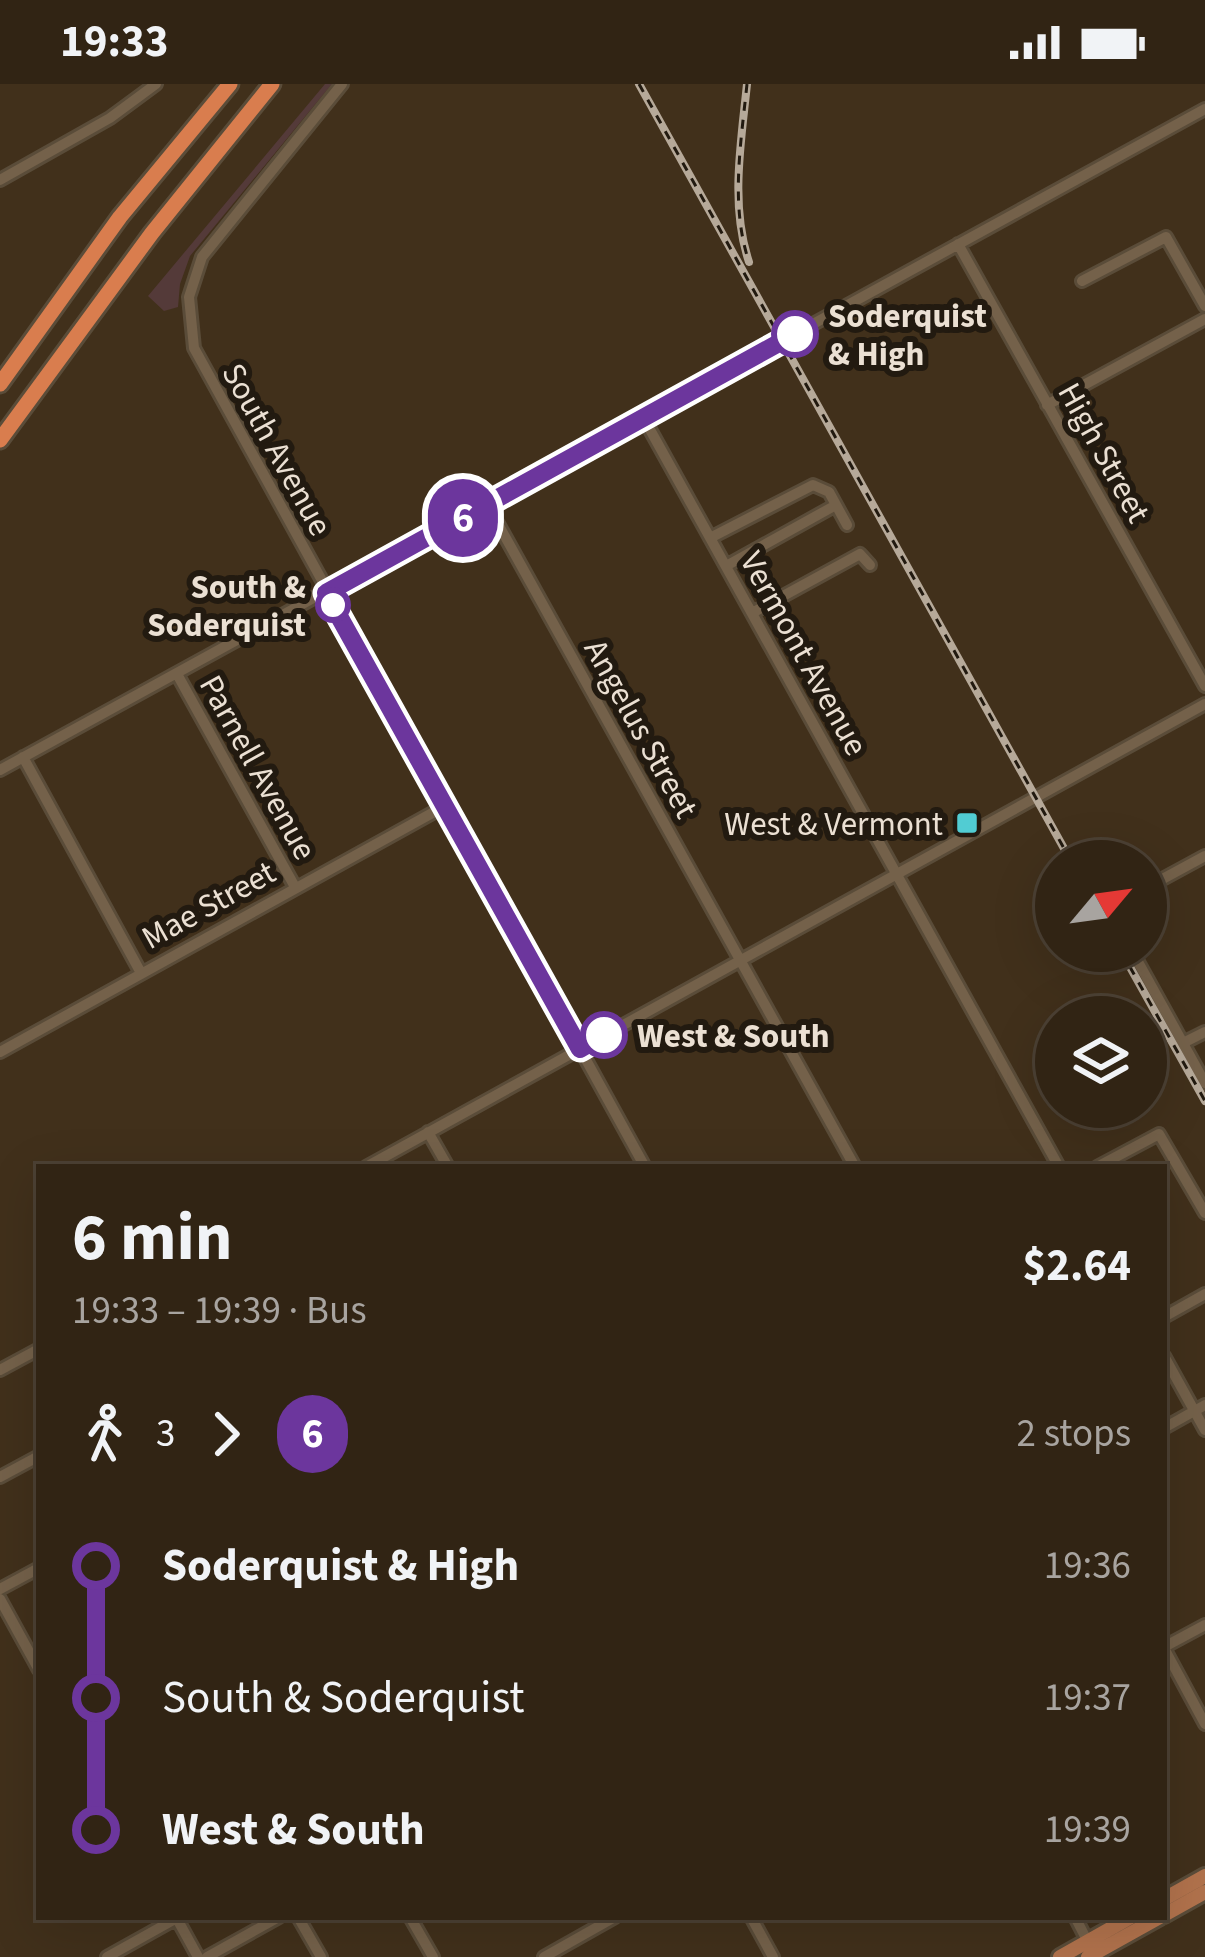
<!DOCTYPE html>
<meta charset="utf-8">
<style>
:root{--surface:#312414;--page:#392c1d;--text:#f1f3f6;--muted:#a8a4a0;--line:#4c4134}
body{margin:0;font-family:"Source Sans 3",sans-serif;background:var(--page);color:var(--text);height:100vh;display:flex;flex-direction:column;font-size:45px;white-space:nowrap}
*{box-sizing:border-box;margin:0}
p{font-size:39px;color:var(--muted)}
.icon{flex:none;width:66px;height:66px;fill:none;stroke:currentColor;stroke-width:2;stroke-linecap:round;stroke-linejoin:round}
.map{position:relative;flex:1;overflow:hidden}
.panel{position:absolute;left:36px;top:1080px;width:1131px;height:756px;display:flex;flex-direction:column;background:var(--surface);border-radius:0px;box-shadow:0 12px 48px #0002,0 0 0 3px var(--line)}
.panel>*{flex:none}
.badge{padding:0 24px;border-radius:39px;font-size:42px;line-height:78px}
.needle{width:78px;rotate:61deg}
.fabs{position:absolute;left:1035px;top:756px;display:grid;gap:24px}
.fabs a{display:grid;place-items:center;width:132px;height:132px;border-radius:50%;background:var(--surface);box-shadow:0 12px 48px #0002,0 0 0 3px var(--line);font-size:60px}
.map>.badge{position:absolute;translate:-50% -50%;box-shadow:0 0 0 6px #fff}
.legs{display:flex;align-items:center;gap:18px;height:132px;padding:0 36px;font-size:39px}
.legs p{margin-inline-start:auto}
.overview{display:flex;align-items:center;justify-content:space-between;height:204px;padding:0 36px}
h1{font-size:66px;font-weight:700;line-height:90px}
ul{padding:0 36px;list-style:none}
li{display:flex;align-items:center;gap:42px;height:132px;font-size:45px}
li i{display:grid;place-items:center;width:18px;height:100%;margin:0 15px;background:currentColor}
li i::after{content:'';width:30px;height:30px;margin:-15px;border:9px solid;border-radius:50%;background:var(--surface)}
li p{margin-inline-start:auto}
li:first-child i{background:linear-gradient(#0000 50%,currentColor 0)}
li:last-child i{background:linear-gradient(currentColor 50%,#0000 0)}
.status{display:flex;justify-content:space-between;align-items:center;height:84px;padding:0 60px;background:var(--surface);direction:ltr}
.status svg{height:33px;fill:currentColor}
.map>svg:first-child{display:block}
.green{fill:#543a39}
.lines{fill:none;stroke-linecap:round;stroke-linejoin:round}
.minor-casing{stroke:#5a4c39;stroke-width:16}
.major-casing{stroke:#5a4c39;stroke-width:20}
.highway-casing{stroke:#5a4c39;stroke-width:21}
.minor{stroke:#74614a;stroke-width:10}
.major{stroke:#b1724c;stroke-width:14}
.highway{stroke:#d97d4e;stroke-width:15}
.rail-casing{stroke:#b6a999;stroke-width:8}
.rail{stroke:#221a10;stroke-width:3;stroke-dasharray:9;stroke-linecap:butt}
.line-1-casing{stroke:#fff;stroke-width:27}
.line-1{stroke:#6c369d;stroke-width:18}
.stop-1-dot{fill:#fff;stroke:#6c369d;stroke-width:6}
.poi-dot{fill:#51ccd3;stroke:#221a10;stroke-width:4.5}
.labels{text-anchor:middle;stroke-width:12;stroke-linejoin:round;paint-order:stroke}
.stop-label{font-size:33px;font-weight:bold;fill:#ebe0d3;stroke:#221a10;text-anchor:start}
.street-label{font-size:33px;fill:#ebe0d3;stroke:#221a10}
.poi-label{font-size:33px;fill:#ebe0d3;stroke:#221a10;text-anchor:end}
</style>
<div class="status"><b>19:33</b><svg viewBox="0 0 49 12"><path d="M0 12V9h3v3zM5 12V6h3v6zM10 12V3h3v9zM15 12V0h3v12zM26 1h20v11H26zM47 4h2v5h-2z"/></svg></div>
<div class="map">
<svg width="1205" height="1873" viewBox="0 0 1205 1873">
<rect width="100%" height="100%" fill="#41301b"/>
<path class="green" d="M325 0H332L190 172 180 200 178 223 164 227 148 212Z"/>
<g class="lines">
<defs>
<path id="minor" d="M342 0 202 173 189 213 194 264 645 1083
M0 96 110 34 156 0
M958 160 1205 602
M1082 197 1166 153 1205 222
M1047 321 1205 235
M643 333 1059 1083
M487 420 855 1083
M710 454 813 401 829 408 847 441
M726 482 836 421
M752 529 860 470 870 481
M177 590 295 803
M23 673 141 889
M0 686 1205 25
M1146 804 1205 772
M1132 867 1205 999
M1183 959 1205 948
M0 968 445 722
M428 1048 448 1083
M366 1083 1205 620
M1097 1083 1159 1050 1205 1129
M1164 1233 1205 1210
M1164 1272 1205 1346
M0 1286 39 1265
M1164 1344 1205 1321
M0 1393 39 1372
M0 1505 39 1484
M0 1515 39 1586
M1164 1563 1205 1541
M1164 1564 1205 1640
M176 1833 198 1873
M298 1833 321 1873
M410 1833 433 1873
M751 1833 773 1873
M1075 1833 1090 1862
M107 1873 177 1834
M207 1873 279 1833
M544 1873 615 1833"/>
<path id="major" d="M1164 1815 1205 1792
M1164 1831 1205 1808
M1060 1873 1131 1833
M1088 1873 1160 1833"/>
<path id="highway" d="M0 300 120 133 230 0
M0 356 152 149 272 0"/>
</defs>
<use href="#minor" class="minor-casing"/>
<use href="#major" class="major-casing"/>
<use href="#highway" class="highway-casing"/>
<use href="#minor" class="minor"/>
<use href="#major" class="major"/>
<use href="#highway" class="highway"/>
<defs>
<path id="rail" d="M639 0 1071 777
M747 0C741 59 730 121 749 178
M1121 867 1205 1017"/>
</defs>
<use href="#rail" class="rail-casing"/>
<use href="#rail" class="rail"/>
</g>
<g class="lines">
<defs>
<path id="line-1" d="M604 951 580 965 326 509 795 250"/>
</defs>
<use href="#line-1" class="line-1-casing"/>
<use href="#line-1" class="line-1"/>
</g>
<g class="stop-1-dot">
<circle cx="795" cy="250" r="21"/>
<circle cx="333" cy="521" r="15"/>
<circle cx="604" cy="951" r="21"/>
</g>
<rect class="poi-dot" x="955" y="727" width="24" height="24" rx="6"/>
<g class="labels">
<g class="stop-label">
<text x="828" y="243">Soderquist<tspan x="828" dy="38">&amp; High</tspan></text>
<text x="306" y="514" text-anchor="end">South &amp;<tspan x="306" dy="38">Soderquist</tspan></text>
<text x="637" y="963">West &amp; South</text>
</g>
<g class="street-label">
<text transform="translate(278 365) rotate(61)" y="12">South Avenue</text>
<text transform="translate(1105 368) rotate(61)" y="12">High Street</text>
<text transform="translate(805 569) rotate(61)" y="12">Vermont Avenue</text>
<text transform="translate(642 644) rotate(61)" y="12">Angelus Street</text>
<text transform="translate(259 683) rotate(61)" y="12">Parnell Avenue</text>
<text transform="translate(208 820) rotate(-29)" y="12">Mae Street</text>
</g>
<g class="poi-label">
<text x="943" y="751">West &amp; Vermont</text>
</g>
</g>
</svg>
<div class="fabs">
<a><svg class="needle" viewBox="-14 -14 28 28"><path d="M0-13l5 13h-10z" fill="#e53935"/><path d="M0 13l5-13h-10z" fill="#a8a4a0"/></svg></a>
<a><svg class="icon" aria-label="layers" viewBox="0 0 24 24"><path d="M12 4l9 5-9 5-9-5zM3 14l9 5 9-5"/></svg></a>
</div>
<b class="badge" style="left:463px;top:434px;background:#6c369d;color:#fff">6</b>
<section class="panel">
<div class="overview"><div><h1>6 min</h1><p>19:33 – 19:39 · Bus</p></div><b>$2.64</b></div>
<div class="legs"><svg class="icon" aria-label="walk" viewBox="0 0 24 24"><circle cx="13" cy="4" r="2"/><path d="M13 8l-2 6 4 7M11 14l-3 7M7 12l3-4h3l4 4"/></svg>3<svg class="icon" aria-label="forward" viewBox="0 0 24 24"><path d="M9 5l7 7-7 7"/></svg><b class="badge" style="background:#6c369d;color:#fff">6</b><p>2 stops</p></div>
<ul>
<li><i style="color:#6c369d"></i><b>Soderquist &amp; High</b><p>19:36</p></li>
<li><i style="color:#6c369d"></i><span>South &amp; Soderquist</span><p>19:37</p></li>
<li><i style="color:#6c369d"></i><b>West &amp; South</b><p>19:39</p></li>
</ul>
</section>
</div>
